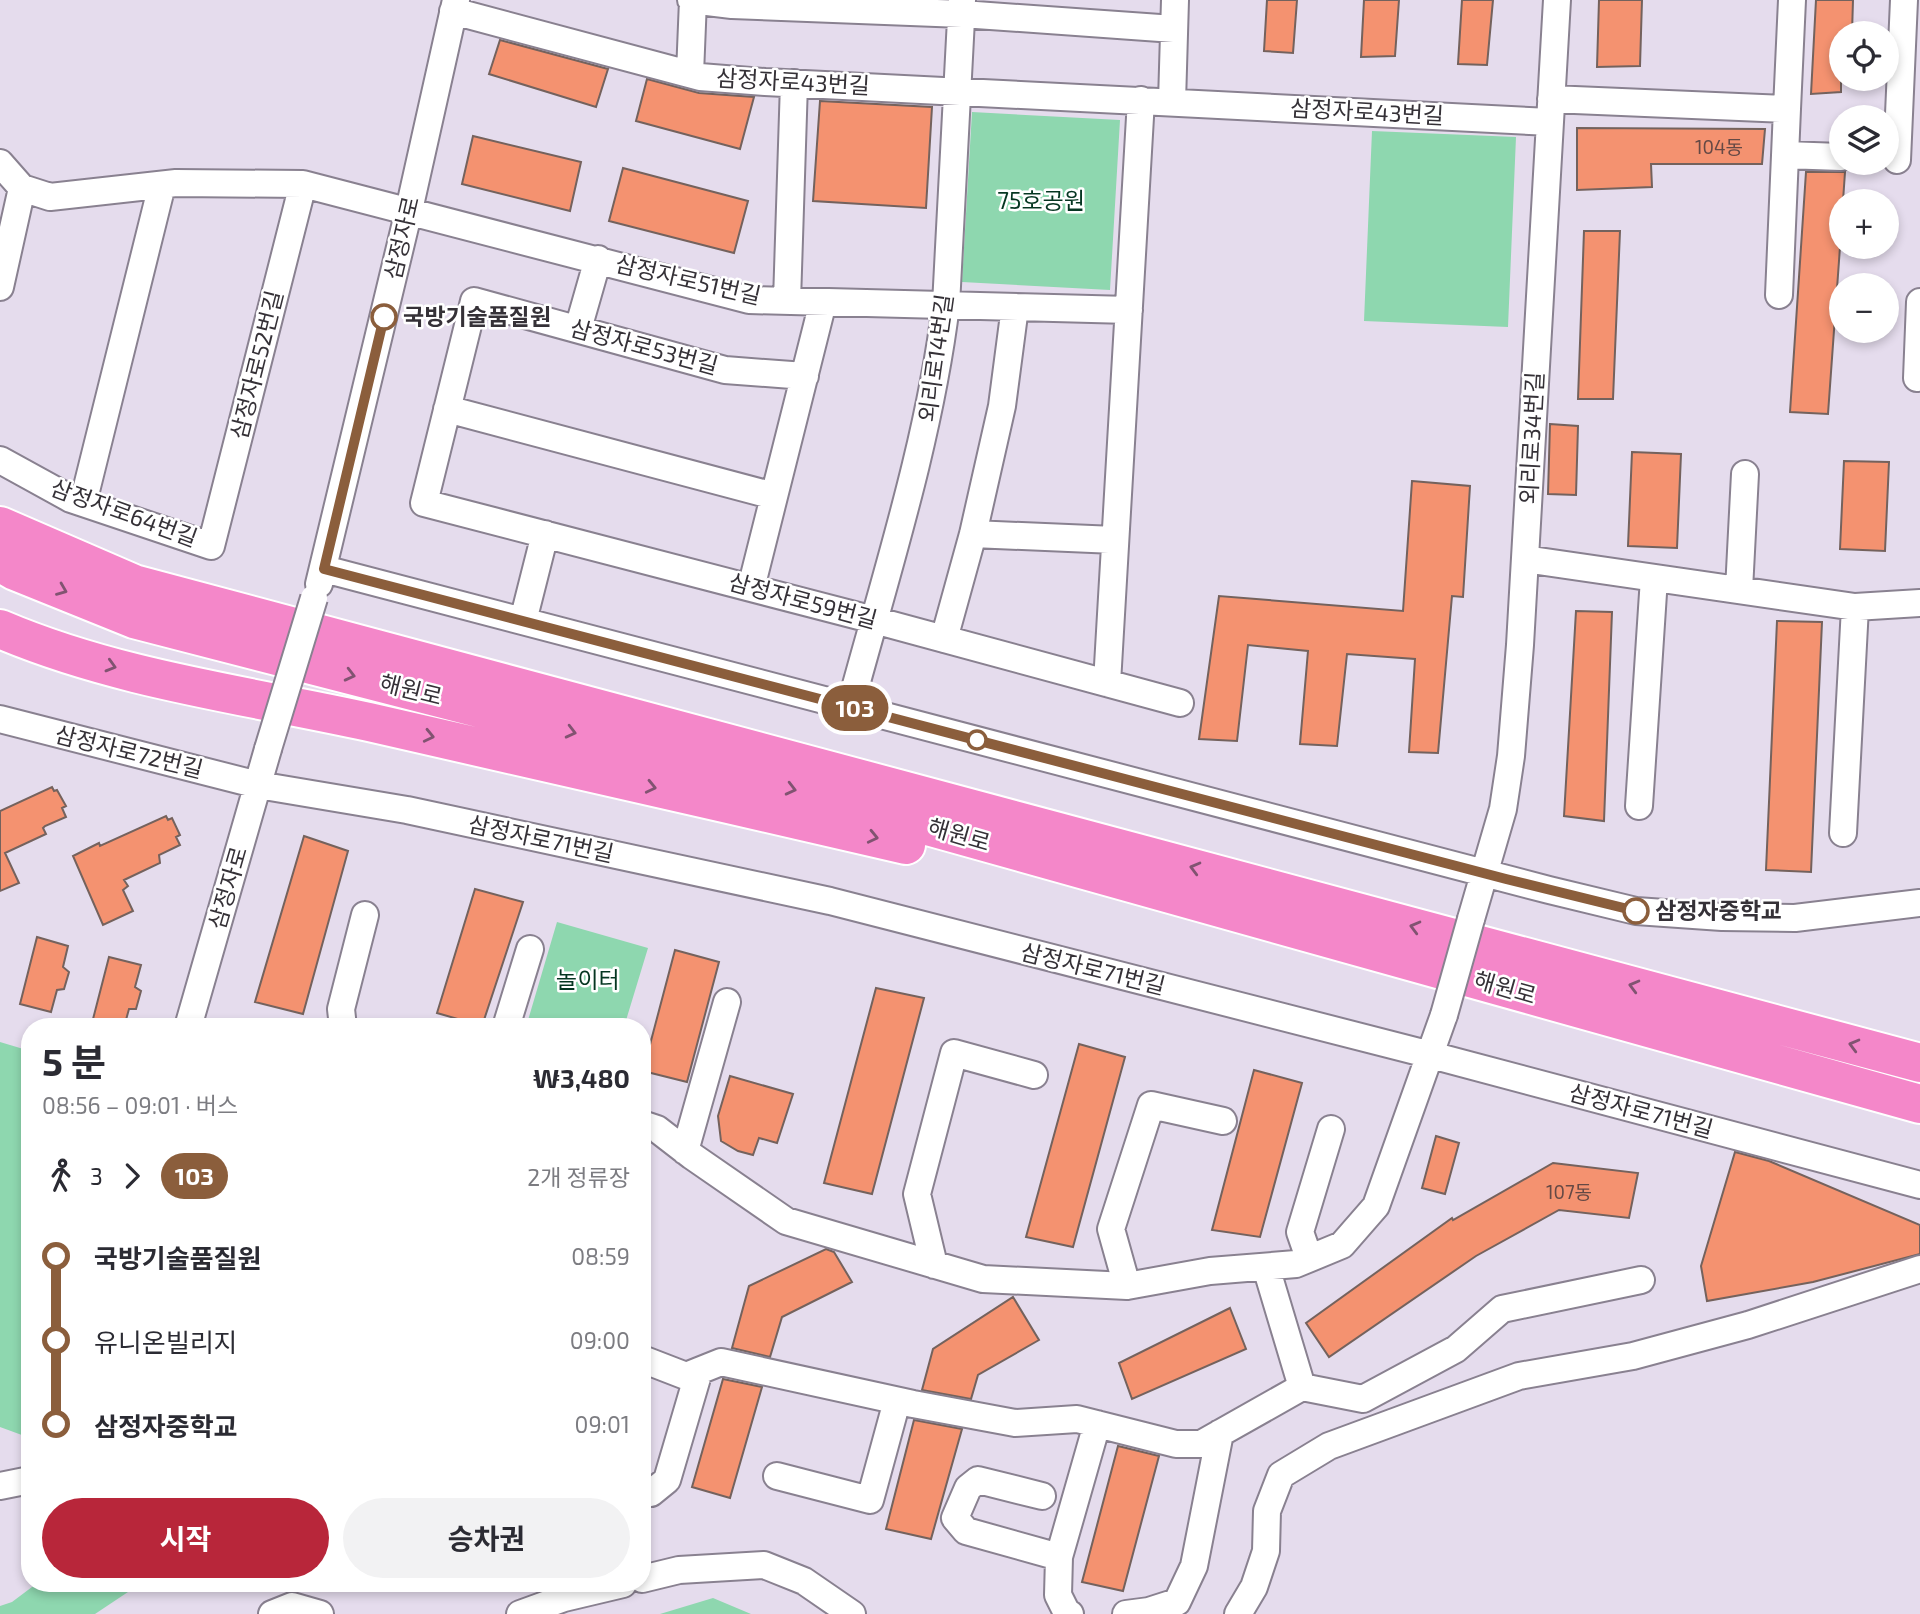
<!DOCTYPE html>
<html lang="ko">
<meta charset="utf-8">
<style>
:root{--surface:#fff;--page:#f2f2f3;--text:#2b2b33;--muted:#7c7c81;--accent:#b8263a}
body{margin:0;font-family:"Exo 2","Noto Sans KR",sans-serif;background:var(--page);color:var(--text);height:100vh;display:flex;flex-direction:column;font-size:26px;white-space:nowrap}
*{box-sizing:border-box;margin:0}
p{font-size:23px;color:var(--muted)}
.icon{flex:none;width:38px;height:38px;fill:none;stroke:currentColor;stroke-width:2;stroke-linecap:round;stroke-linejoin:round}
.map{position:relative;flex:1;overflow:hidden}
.details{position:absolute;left:21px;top:1018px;width:630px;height:574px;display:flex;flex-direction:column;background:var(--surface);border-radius:28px;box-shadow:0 4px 10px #0003}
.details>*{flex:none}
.badge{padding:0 14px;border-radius:23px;font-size:24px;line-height:46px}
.controls{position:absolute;left:1829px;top:21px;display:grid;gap:14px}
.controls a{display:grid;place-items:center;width:70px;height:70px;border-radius:50%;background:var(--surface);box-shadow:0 4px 10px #0003;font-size:35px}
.map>.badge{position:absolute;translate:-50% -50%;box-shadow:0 0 0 4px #fff}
.legs{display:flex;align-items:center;gap:10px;height:77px;padding:0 21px;font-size:23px}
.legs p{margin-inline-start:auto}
.overview{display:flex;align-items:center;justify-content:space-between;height:119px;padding:0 21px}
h1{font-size:38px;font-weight:700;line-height:52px}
.primary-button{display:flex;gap:14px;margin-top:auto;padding:14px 21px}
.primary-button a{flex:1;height:80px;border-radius:42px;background:var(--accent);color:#fff;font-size:28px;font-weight:700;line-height:80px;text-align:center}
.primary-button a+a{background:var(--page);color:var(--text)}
ul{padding:0 21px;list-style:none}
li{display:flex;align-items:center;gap:24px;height:84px;font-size:26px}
li i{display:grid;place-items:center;width:10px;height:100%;margin:0 9px;background:currentColor}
li i::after{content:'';width:18px;height:18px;margin:-9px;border:5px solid;border-radius:50%;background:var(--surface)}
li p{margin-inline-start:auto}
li:first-child i{background:linear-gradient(#0000 50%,currentColor 0)}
li:last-child i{background:linear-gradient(currentColor 50%,#0000 0)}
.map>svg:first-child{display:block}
.green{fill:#8ed7af}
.building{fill:#f49270;stroke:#74625d;stroke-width:2}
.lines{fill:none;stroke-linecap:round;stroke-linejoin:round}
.minor-casing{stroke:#898190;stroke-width:30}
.highway-casing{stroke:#fff;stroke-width:42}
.minor{stroke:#fff;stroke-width:26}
.highway{stroke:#f487c9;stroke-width:38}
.minor-bridge-casing{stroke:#898190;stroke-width:30;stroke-linecap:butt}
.minor-bridge{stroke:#fff;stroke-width:26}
.oneway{stroke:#815371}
.line-1-casing{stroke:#fff;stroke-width:16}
.line-1{stroke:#8b5e3c;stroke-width:10}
.stop-1-dot{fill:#fff;stroke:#8b5e3c;stroke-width:3.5}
.labels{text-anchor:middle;stroke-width:5;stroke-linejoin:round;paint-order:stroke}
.number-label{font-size:19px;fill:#654945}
.street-label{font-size:23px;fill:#353137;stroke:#fff}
.park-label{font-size:23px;fill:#053621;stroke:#fff}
.stop-label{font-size:23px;font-weight:bold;fill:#353137;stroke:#fff;text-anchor:start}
</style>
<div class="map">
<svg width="1920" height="1614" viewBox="0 0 1920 1614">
<rect width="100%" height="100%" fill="#e5dced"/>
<path class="green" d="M972 112 1120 120 1110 290 962 282Z
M1372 131 1516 137 1508 327 1364 321Z
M557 922 648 948 624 1027H526Z
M0 1042 30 1051V1438L0 1427Z
M36 1584H140L95 1614H0V1606L12 1602Z
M713 1598 751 1614H660Z"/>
<path class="building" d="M1267 0H1297L1293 53 1264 51Z
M1364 0H1399L1395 56 1361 57Z
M1462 0H1493L1487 65 1458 64Z
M1599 0H1642L1640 66 1597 67Z
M1816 0H1853L1852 33H1841V92L1811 94Z
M500 40 608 69 596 107 489 74Z
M647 79 699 93 754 97 740 149 636 121Z
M820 101 932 107 926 208 813 201Z
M1577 128 1765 129 1762 164H1651L1652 187 1577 190Z
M473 136 581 162 570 211 462 184Z
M623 168 748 201 734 253 609 221Z
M1806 172H1845L1843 201H1841V233L1828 414 1790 412Z
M1584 231H1620L1613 399H1578Z
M1550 424 1578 426 1576 495 1548 494Z
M1632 452 1681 454 1677 548 1628 546Z
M1844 461 1889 462 1885 551 1840 549Z
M1412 481 1470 486 1463 597 1452 596 1438 753 1409 752 1415 659 1347 654 1337 746 1300 744 1308 651 1248 645 1237 741 1199 739 1219 596 1403 611Z
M1576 611 1612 612 1604 821 1564 816Z
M1777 621 1822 622 1811 872 1766 870Z
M52 787 54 791 57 790 66 806 62 808 66 817 45 826 43 828 46 834 5 853 19 883 0 891V811Z
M166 816 168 820 172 818 180 835 176 837 180 845 159 855 160 863 124 880 128 886 123 890 133 911 103 925 73 856 99 843 100 846Z
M304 836 348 851 303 1014 255 1002Z
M475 889 523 902 482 1026 437 1013Z
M37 937 68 946 63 967 69 972 64 989 57 990 51 1012 20 1004Z
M675 950 719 962 687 1082 643 1071Z
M109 957 141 965 135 987 141 991 136 1009H129L124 1027H108L92 1023Z
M876 988 924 998 872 1194 824 1183Z
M1079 1044 1125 1057 1073 1247 1026 1237Z
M1254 1070 1302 1083 1260 1237 1212 1230Z
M730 1076 793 1094 777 1143 759 1138 753 1155 738 1151 721 1141 718 1116Z
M1436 1136 1459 1143 1445 1194 1422 1188Z
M1735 1152 1769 1161 1920 1225V1254L1813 1282 1707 1301 1701 1266Z
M1553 1163 1638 1173 1629 1218 1559 1210 1476 1256 1329 1357 1306 1323 1452 1218 1453 1220Z
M826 1249 834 1252 852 1282 782 1317 770 1357 732 1348 749 1286Z
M1013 1297 1039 1340 978 1375 971 1399 922 1390 933 1349Z
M1230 1308 1246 1349 1132 1399 1119 1363Z
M723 1379 762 1387 730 1498 692 1487Z
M914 1420 962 1429 931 1539 886 1529Z
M1118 1446 1159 1456 1123 1591 1082 1582Z"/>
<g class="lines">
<defs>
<path id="minor" d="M691 0 732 5 962 14 1174 29
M453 11 700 77 765 82 1550 122
M690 74 693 0
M1551 99 1787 109 1792 0
M1172 102 1175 0
M1785 155 1841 157
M1897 160 1904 0
M0 163 22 188 50 197 176 183 303 184 749 300 1129 310
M0 287 22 188
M1779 295 1787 109
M787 301 794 83
M578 329 598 259
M805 376 725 370 474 301 424 503 874 620 1180 703
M1917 378 1920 302
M447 409 774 496
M0 460 71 499 211 546 303 184
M83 503 162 185
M973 534 1115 540
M1525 559 1855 607 1920 603
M324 569 1549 890 1636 911 1722 917 1795 918 1920 903
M319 584 409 210 456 0
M751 588 823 302
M1739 590 1745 474
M523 621 545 534
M944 639 973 534 1002 406 1015 307
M1107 683 1141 100
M850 707C886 574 929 442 946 305L962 0
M0 719 258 785 407 810 830 901 1431 1055 1920 1185
M1639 806 1654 578
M1843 833 1855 607
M1471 919 1503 809 1511 756 1520 645 1557 0
M188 1027 268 749
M343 1027 341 1009 365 915
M506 1027 530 949
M642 1124 657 1129 692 1156 786 1221 983 1279 1127 1286 1210 1271 1296 1264 1342 1245 1376 1206 1444 1015
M685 1151 727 1002
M1309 1258 1300 1232 1331 1129
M934 1265 917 1194 954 1053 1034 1075
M1127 1286 1111 1229 1151 1105 1223 1121
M642 1359 686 1376 721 1362 913 1404 1015 1423 1077 1419 1176 1444H1201L1302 1387 1266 1267
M1302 1387 1363 1399 1456 1349 1502 1309 1641 1280
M777 1476 870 1500 897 1401
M0 1486 30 1480
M642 1491 651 1493 667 1480 699 1371
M1042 1496 978 1480 968 1488 955 1518 966 1531 1059 1557
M642 1579 679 1570 764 1565 804 1581 852 1614
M272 1614 292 1606 320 1614
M520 1614 564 1598 623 1584
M1070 1614 1067 1613 1058 1595 1059 1557 1097 1424
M1126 1614 1149 1611 1177 1602 1194 1566 1220 1433
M1238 1614 1254 1587 1266 1551 1267 1511 1281 1475 1329 1446 1519 1376 1633 1356 1748 1325 1920 1269"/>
<path id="highway" d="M0 526 134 584 1920 1063
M0 562 15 571 134 619 842 802 1920 1104
M0 629C117 679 246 695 369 722 549 762 727 804 906 845"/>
</defs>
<use href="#minor" class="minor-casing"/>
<use href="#highway" class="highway-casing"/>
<use href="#minor" class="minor"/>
<use href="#highway" class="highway"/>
<defs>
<path id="minor-bridge" d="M268 749 314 598
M1444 1015 1471 919"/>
</defs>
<use href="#minor-bridge" class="minor-bridge-casing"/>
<use href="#minor-bridge" class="minor-bridge"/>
</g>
<defs><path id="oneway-chevron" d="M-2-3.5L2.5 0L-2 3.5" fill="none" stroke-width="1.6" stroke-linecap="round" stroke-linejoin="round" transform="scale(1.75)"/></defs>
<g class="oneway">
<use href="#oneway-chevron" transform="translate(62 590) rotate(22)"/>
<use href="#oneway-chevron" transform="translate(111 666) rotate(16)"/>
<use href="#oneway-chevron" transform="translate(350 675) rotate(14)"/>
<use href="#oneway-chevron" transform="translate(571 732) rotate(14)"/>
<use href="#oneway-chevron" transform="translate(429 736) rotate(13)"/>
<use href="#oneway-chevron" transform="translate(651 787) rotate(13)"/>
<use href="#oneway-chevron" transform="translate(791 789) rotate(14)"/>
<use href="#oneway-chevron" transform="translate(873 837) rotate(13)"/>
<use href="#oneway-chevron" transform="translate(1195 868) rotate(-165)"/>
<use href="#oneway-chevron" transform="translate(1415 927) rotate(-165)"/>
<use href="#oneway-chevron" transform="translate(1634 986) rotate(-165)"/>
<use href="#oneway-chevron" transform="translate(1854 1045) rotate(-165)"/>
</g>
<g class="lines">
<defs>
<path id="line-1" d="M384 317 324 569 1506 879 1636 911"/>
</defs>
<use href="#line-1" class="line-1-casing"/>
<use href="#line-1" class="line-1"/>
</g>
<g class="stop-1-dot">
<circle cx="384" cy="317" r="12"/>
<circle cx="977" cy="740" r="9"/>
<circle cx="1636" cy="911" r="12"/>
</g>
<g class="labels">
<g class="number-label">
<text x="1719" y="154">104동</text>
<text x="1569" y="1199">107동</text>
</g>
<g class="street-label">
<text transform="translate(793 82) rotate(3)" y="8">삼정자로43번길</text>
<text transform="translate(1367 112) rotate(3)" y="8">삼정자로43번길</text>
<text transform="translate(402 238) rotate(-77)" y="8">삼정자로</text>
<text transform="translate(688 280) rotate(13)" y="8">삼정자로51번길</text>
<text transform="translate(644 347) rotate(15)" y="8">삼정자로53번길</text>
<text transform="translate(936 358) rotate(-82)" y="8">외리로14번길</text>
<text transform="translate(257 365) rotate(-76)" y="8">삼정자로52번길</text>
<text transform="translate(1532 438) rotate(-87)" y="8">외리로34번길</text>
<text transform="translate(124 513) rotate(20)" y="8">삼정자로64번길</text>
<text transform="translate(803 601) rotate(15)" y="8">삼정자로59번길</text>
<text transform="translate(411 690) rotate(14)" y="8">해원로</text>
<text transform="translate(129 752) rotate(14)" y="8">삼정자로72번길</text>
<text transform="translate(959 835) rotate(16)" y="8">해원로</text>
<text transform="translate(541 839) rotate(12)" y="8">삼정자로71번길</text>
<text transform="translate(228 888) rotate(-74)" y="8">삼정자로</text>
<text transform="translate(1093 969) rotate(14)" y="8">삼정자로71번길</text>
<text transform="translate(1505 988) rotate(16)" y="8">해원로</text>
<text transform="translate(1641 1111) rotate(15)" y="8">삼정자로71번길</text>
</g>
<g class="park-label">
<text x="1041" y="209">75호공원</text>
<text x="588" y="988">놀이터</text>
</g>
<g class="stop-label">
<text x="403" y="325">국방기술품질원</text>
<text x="1655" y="919">삼정자중학교</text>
</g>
</g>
</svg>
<div class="controls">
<a><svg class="icon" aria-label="locate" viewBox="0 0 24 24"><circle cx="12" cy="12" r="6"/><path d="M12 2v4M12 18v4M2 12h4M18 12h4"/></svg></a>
<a><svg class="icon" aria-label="layers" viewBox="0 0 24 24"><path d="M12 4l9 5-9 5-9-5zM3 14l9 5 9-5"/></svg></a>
<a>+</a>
<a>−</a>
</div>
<b class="badge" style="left:855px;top:708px;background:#8b5e3c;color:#fff">103</b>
<section class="details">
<div class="overview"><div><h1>5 분</h1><p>08:56 – 09:01 · 버스</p></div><b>₩3,480</b></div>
<div class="legs"><svg class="icon" aria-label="walk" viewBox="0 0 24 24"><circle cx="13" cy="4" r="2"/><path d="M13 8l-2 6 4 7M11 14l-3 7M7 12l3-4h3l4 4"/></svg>3<svg class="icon" aria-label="forward" viewBox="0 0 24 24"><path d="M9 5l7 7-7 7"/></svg><b class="badge" style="background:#8b5e3c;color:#fff">103</b><p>2개 정류장</p></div>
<ul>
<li><i style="color:#8b5e3c"></i><b>국방기술품질원</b><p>08:59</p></li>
<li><i style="color:#8b5e3c"></i><span>유니온빌리지</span><p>09:00</p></li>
<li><i style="color:#8b5e3c"></i><b>삼정자중학교</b><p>09:01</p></li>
</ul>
<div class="primary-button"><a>시작</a><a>승차권</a></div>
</section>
</div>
